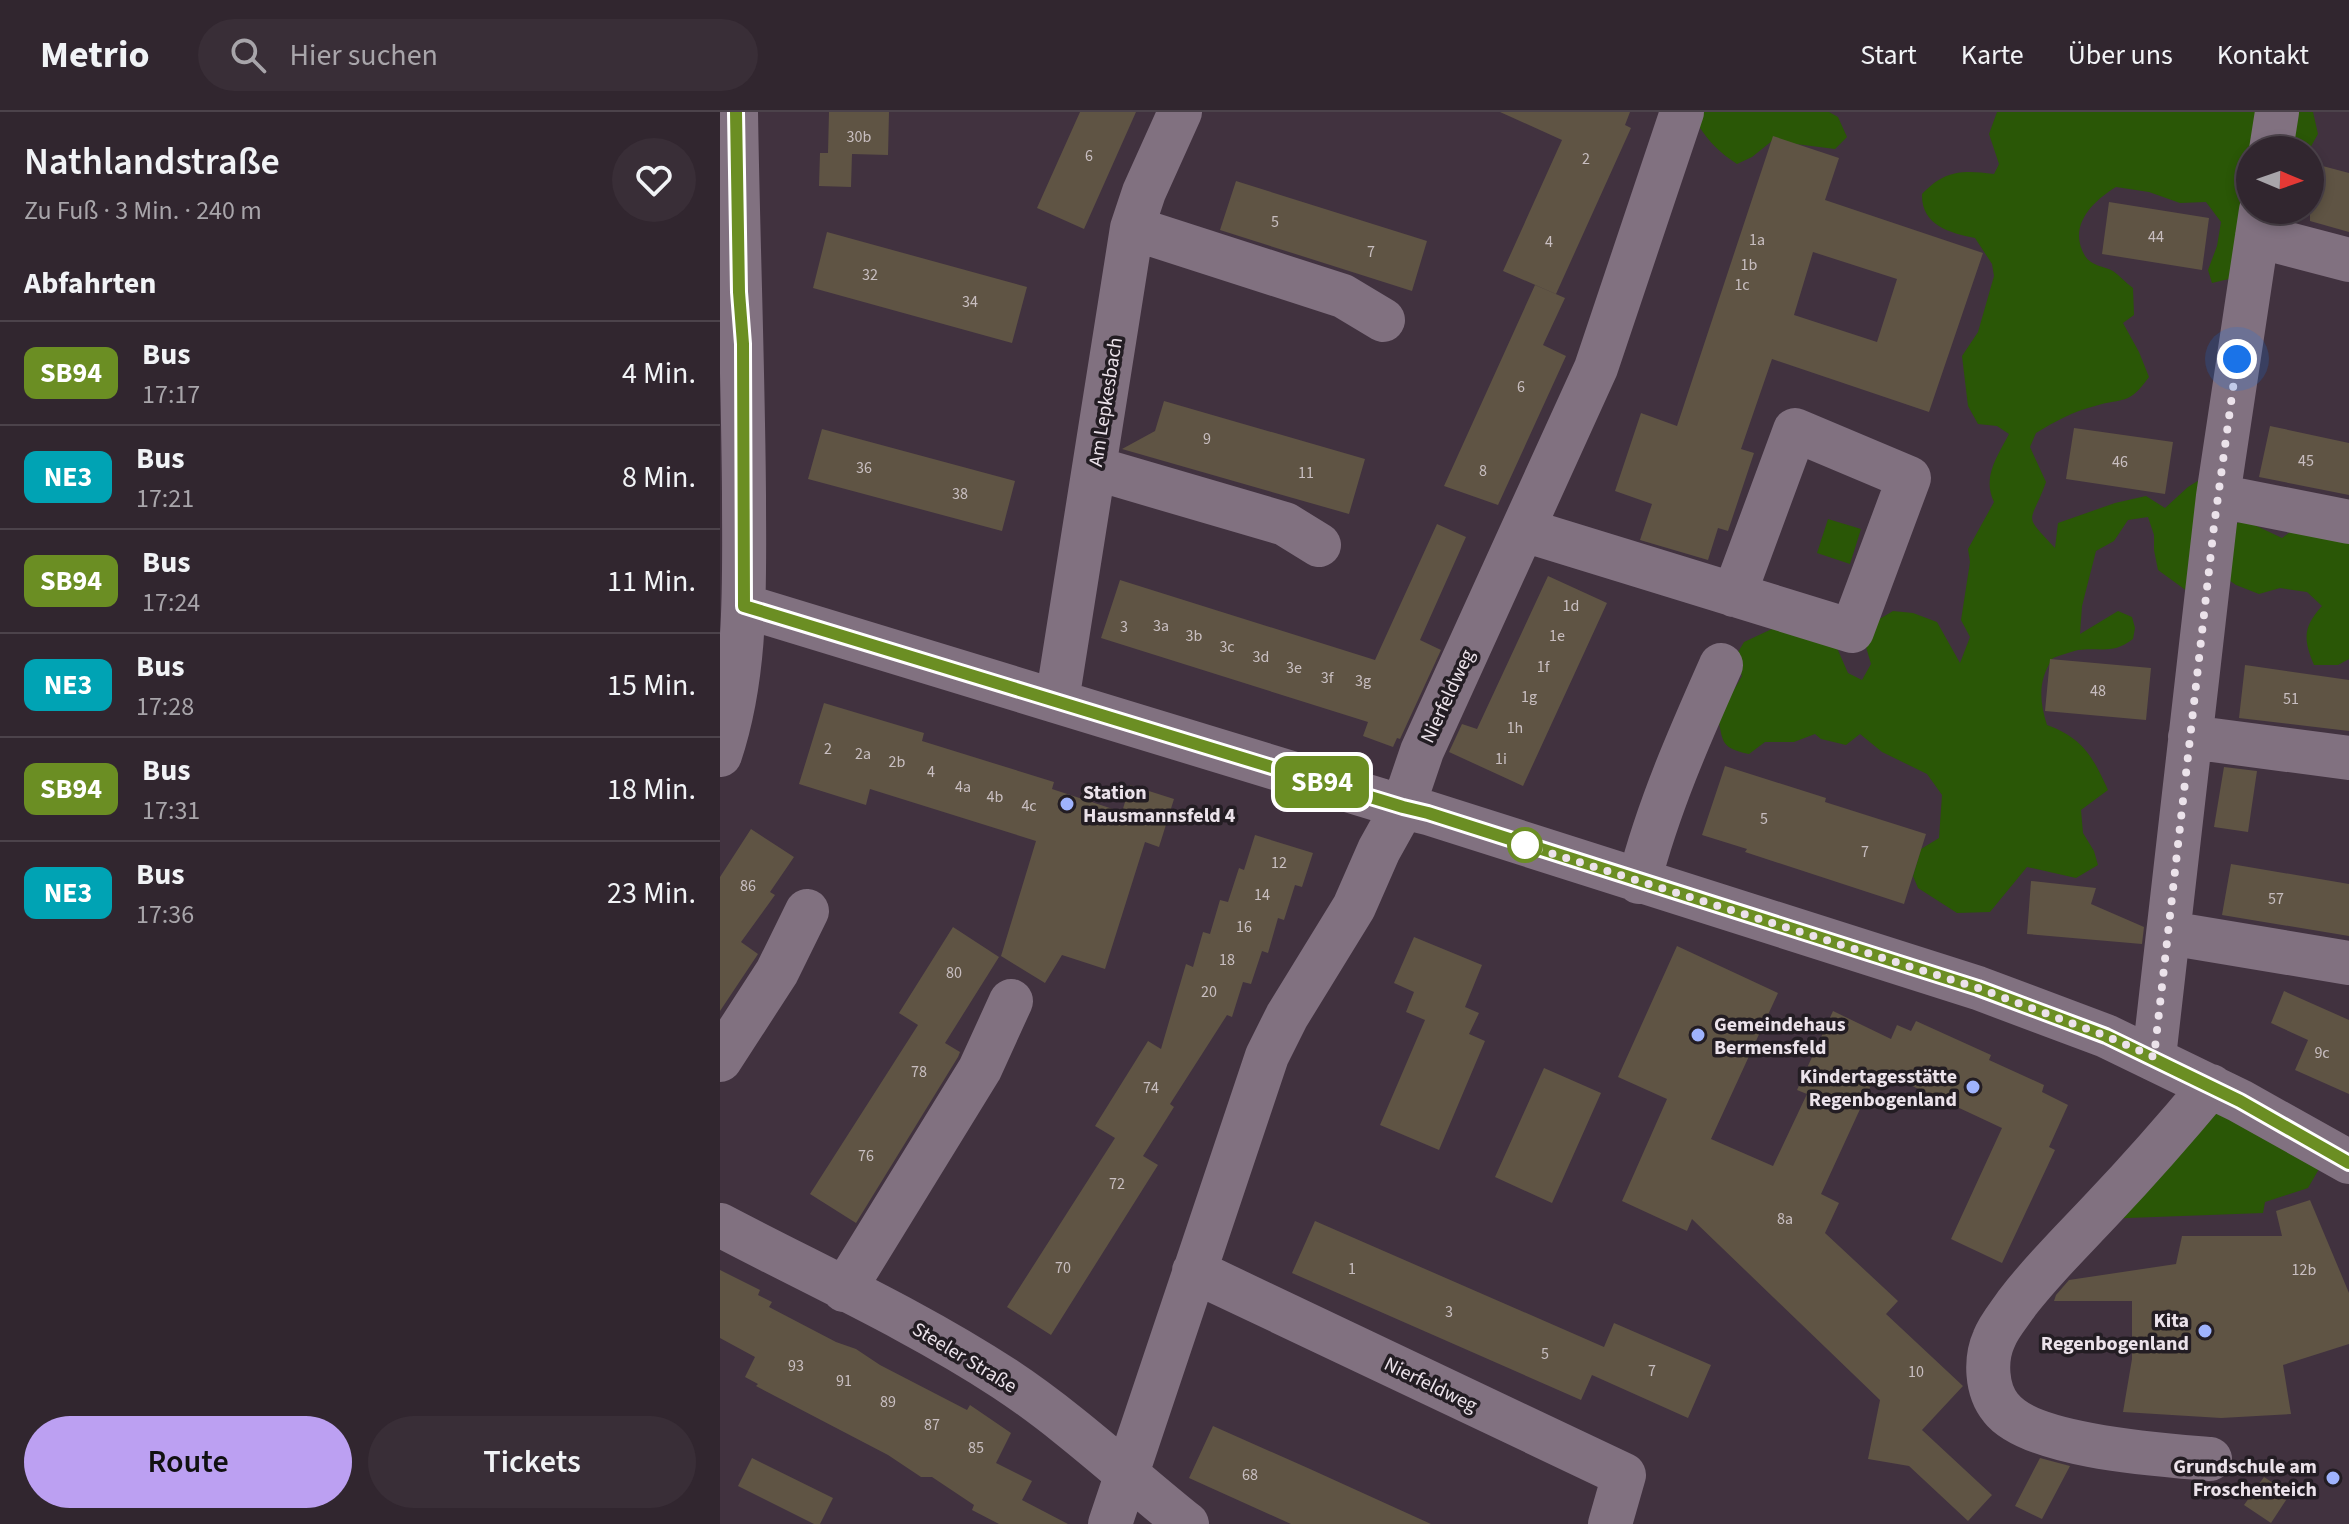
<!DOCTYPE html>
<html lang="de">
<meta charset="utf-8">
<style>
:root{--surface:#31262f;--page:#392e37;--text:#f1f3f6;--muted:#a8a5aa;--line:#4c434b;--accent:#bca0f2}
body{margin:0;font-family:"Source Sans 3",sans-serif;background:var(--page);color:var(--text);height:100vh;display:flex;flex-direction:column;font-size:30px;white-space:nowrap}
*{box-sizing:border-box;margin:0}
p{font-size:26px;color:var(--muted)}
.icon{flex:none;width:44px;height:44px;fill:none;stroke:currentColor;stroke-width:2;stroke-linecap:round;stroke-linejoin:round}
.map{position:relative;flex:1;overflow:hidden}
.details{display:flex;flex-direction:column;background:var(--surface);width:720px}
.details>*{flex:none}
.badge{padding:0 16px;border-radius:12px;font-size:28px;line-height:52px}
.needle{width:52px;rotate:92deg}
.controls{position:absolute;left:1516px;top:24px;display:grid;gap:16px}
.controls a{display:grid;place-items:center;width:88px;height:88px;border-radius:50%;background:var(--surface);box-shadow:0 4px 12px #0003,0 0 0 2px var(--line);font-size:40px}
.you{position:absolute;width:40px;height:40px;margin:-20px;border:6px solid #fff;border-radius:50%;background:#1a73e8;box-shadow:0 0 0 12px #1a73e833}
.map>.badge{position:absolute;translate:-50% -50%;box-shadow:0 0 0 4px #fff}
h2{padding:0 24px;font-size:30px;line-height:72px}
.round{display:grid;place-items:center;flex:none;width:84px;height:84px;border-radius:42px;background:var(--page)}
.head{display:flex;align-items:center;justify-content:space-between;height:136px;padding:0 24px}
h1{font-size:38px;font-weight:600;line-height:60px}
.primary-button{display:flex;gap:16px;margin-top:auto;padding:16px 24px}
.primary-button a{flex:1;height:92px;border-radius:48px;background:var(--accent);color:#111;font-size:32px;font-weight:600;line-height:92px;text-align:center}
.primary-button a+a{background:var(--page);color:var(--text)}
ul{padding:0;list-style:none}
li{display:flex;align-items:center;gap:24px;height:104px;padding:0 24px;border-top:2px solid var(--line)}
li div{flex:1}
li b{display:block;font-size:30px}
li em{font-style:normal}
li .badge{min-width:88px;font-weight:700;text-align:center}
header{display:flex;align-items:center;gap:48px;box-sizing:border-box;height:112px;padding:0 40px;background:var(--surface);border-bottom:2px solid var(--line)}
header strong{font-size:38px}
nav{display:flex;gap:44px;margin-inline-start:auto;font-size:28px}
.search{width:560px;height:72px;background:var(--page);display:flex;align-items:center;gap:20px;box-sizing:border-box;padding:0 28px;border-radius:44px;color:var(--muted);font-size:30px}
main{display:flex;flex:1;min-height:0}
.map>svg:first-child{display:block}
.green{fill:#2a5706}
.building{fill:#5f5444;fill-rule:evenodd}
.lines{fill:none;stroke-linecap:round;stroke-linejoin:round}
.minor{stroke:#817180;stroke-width:44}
.line-casing{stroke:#fff;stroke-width:18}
.line{stroke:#6b8e23;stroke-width:12}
.walk{stroke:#ebe2ea;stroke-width:8;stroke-dasharray:0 14.4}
.poi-dot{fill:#9fb3fd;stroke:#231d23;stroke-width:3}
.stop-dot{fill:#fff;stroke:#6b8e23;stroke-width:4}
.labels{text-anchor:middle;stroke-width:7;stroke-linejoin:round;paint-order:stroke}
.number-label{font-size:16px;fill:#c8bec0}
.street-label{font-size:20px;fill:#ebe2ea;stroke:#231d23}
.poi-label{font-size:20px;font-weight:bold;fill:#ebe2ea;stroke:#231d23;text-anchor:end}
</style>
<header>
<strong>Metrio</strong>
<div class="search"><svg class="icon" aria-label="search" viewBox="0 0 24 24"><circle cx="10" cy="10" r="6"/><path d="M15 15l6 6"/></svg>Hier suchen</div>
<nav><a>Start</a><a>Karte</a><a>Über uns</a><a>Kontakt</a></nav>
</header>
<main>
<section class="details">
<div class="head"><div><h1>Nathlandstraße</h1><p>Zu Fuß · 3 Min. · 240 m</p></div><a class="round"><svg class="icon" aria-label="heart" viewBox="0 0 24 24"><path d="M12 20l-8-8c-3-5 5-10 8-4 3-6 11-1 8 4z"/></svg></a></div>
<h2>Abfahrten</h2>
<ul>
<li><span class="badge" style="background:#6b8e23;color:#fff">SB94</span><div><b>Bus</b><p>17:17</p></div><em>4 Min.</em></li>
<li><span class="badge" style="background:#00a3b4;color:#fff">NE3</span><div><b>Bus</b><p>17:21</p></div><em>8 Min.</em></li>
<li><span class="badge" style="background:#6b8e23;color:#fff">SB94</span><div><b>Bus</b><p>17:24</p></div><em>11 Min.</em></li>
<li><span class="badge" style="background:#00a3b4;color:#fff">NE3</span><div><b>Bus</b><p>17:28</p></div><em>15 Min.</em></li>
<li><span class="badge" style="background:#6b8e23;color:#fff">SB94</span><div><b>Bus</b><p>17:31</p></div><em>18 Min.</em></li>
<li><span class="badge" style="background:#00a3b4;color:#fff">NE3</span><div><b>Bus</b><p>17:36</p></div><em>23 Min.</em></li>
</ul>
<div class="primary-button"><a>Route</a><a>Tickets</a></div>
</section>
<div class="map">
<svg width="1629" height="1412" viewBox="0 0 1629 1412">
<rect width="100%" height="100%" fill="#41323f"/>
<path class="green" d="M982 0H1109L1118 5 1127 25 1115 37 1052 29 1032 45 1017 52C1000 41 989 30 978 13Z
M1277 0H1593L1598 22 1589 38H1530V98L1513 166 1492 171 1488 158 1497 134 1501 110 1486 90 1460 91 1429 80 1396 75C1373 89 1347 114 1365 144 1371 154 1384 154 1393 159 1400 164 1406 171 1413 176L1414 203 1403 211 1419 240 1429 265C1408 294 1405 285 1375 294 1354 299 1334 310 1316 321L1310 335 1326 370C1311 413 1301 400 1335 436L1338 411 1395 391 1426 384 1445 396 1468 375 1484 365 1511 414 1524 408 1562 426 1583 410 1629 431V547L1618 553H1594C1583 527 1583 515 1602 494L1587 480 1560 476 1539 482 1516 473 1506 466 1471 482 1438 458 1434 438V423L1428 405 1408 408 1394 429 1376 439 1362 494 1360 522 1398 499 1412 505 1415 516 1413 527C1392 543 1381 535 1358 538 1350 540 1341 543 1333 546 1318 568 1319 588 1327 613 1363 626 1373 645 1388 678L1361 698 1363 721 1374 739 1378 753 1356 766 1307 755 1270 800 1237 801 1198 776 1193 764 1201 737 1219 726 1222 683 1207 662 1162 640 1140 622 1126 633 1101 627 1095 622 1074 630H1045L1029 642C1001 636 1003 631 998 605L1022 564 1014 547 1024 530 1054 516 1117 536 1128 561 1142 568 1151 552 1144 528 1146 515 1173 499 1193 501 1217 510 1240 551 1250 525 1241 508 1250 450 1248 437 1274 390C1262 365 1277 345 1289 322L1277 314 1258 312 1248 294 1242 244 1258 220 1274 164 1272 152 1255 126C1229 121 1201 113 1202 82 1225 58 1242 58 1274 62L1279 52 1269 22Z
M1108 407 1141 417 1130 452 1097 441Z
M1487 994 1599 1057 1588 1076 1545 1090 1543 1101 1381 1107Z"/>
<path class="building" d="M109 0H169L168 43 132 42 131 75 99 74 100 41H108Z
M360 0H416L364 117 317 96Z
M780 0H910L905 13 911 16 836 182 783 159 842 28Z
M1053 24 1119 46 1105 88 1263 141 1209 300 1052 247 1021 337 1034 341 1008 419 998 416 988 448 920 428 932 392 895 379 921 301 957 314ZM1093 140 1177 167 1157 230 1074 203Z
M1595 52 1629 61V120L1590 109V69Z
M516 69 707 129 692 179 500 118Z
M1389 90 1489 106 1482 158 1382 142Z
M107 120 307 175 292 231 93 176Z
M815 173 845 186 823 233 846 244 778 393 724 374Z
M444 289 645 347 629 402 402 337 435 319Z
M1550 314 1629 331V383L1539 365Z
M1354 316 1453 330 1445 382 1346 367Z
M102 317 295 369 282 419 88 367Z
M717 412 746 425 700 528 721 538 680 627 677 626 673 635 643 624 648 610 381 526 400 468 655 548Z
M828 464 887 491 803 674 729 640 742 612 757 617Z
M1330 547 1431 556 1426 608 1325 599Z
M1525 553 1629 568V619L1519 606Z
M104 591 204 621 202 629 334 670 332 677 402 700 410 673 454 687 439 735 425 730 385 857 342 843 325 871 281 844 316 729 150 677 146 693 79 672Z
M1005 654 1106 686 1105 690 1206 722 1184 792 1025 740 1027 737 982 723Z
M1504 655 1537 659 1528 720 1494 715Z
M31 717 74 745 50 780 55 783 21 830 38 842 0 899V765Z
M535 723 593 741 582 775 575 773 564 808 558 806 548 841 542 839 531 872 523 870 512 905 507 903 450 992 454 995 423 1044 438 1053 331 1223 287 1195 395 1026 375 1014 428 929 441 937 466 852 473 855 483 820 490 822 500 788 508 790 519 756 524 758Z
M1511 752 1629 772V824L1502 803Z
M1311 769 1376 776 1371 792 1424 815 1422 832 1307 822Z
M233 815 279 845 225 931 240 940 238 945 136 1111 90 1082 198 913 179 901Z
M694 825 762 853 745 895 759 901 749 922 765 929 719 1038 660 1013 705 908 686 900 694 880 674 871Z
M957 834 1058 881 991 1027 1053 1054 1087 982 1077 978 1113 899 1171 927 1177 913 1191 919 1196 909 1271 943 1269 948 1324 973 1322 980 1348 993 1329 1035 1335 1038 1282 1151 1231 1127 1282 1016 1158 958 1101 1082 1119 1091 1105 1121 1178 1189 1166 1202 1243 1274 1202 1318 1272 1383 1248 1409 1189 1354 1148 1347 1160 1288 972 1107 967 1119 902 1089 947 987 898 965Z
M1564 879 1629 908V982L1575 958 1588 928 1551 911Z
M824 956 881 981 832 1091 775 1065Z
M1590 1088 1629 1181V1232L1563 1253 1571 1302 1501 1306 1403 1300 1412 1247V1189H1334L1336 1183 1349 1168 1456 1152 1462 1124H1562L1556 1099Z
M595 1109 884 1235 894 1211 991 1253 968 1306 872 1263 861 1288 572 1161Z
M0 1158 40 1178 38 1183 52 1190 49 1195 116 1230 136 1237 160 1253 247 1298 250 1293 291 1321 276 1351 312 1369 302 1388 348 1412H279L252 1398 254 1393 212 1365H201L168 1343 36 1274 38 1272 25 1265 35 1245 0 1226Z
M493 1314 590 1357 711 1412H571L469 1366Z
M32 1346 113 1386 100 1412H94L18 1374Z
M1320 1346 1350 1354 1322 1407 1295 1394Z
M1544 1365 1570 1382 1551 1411 1524 1393Z"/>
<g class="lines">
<path class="minor" d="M1551 38 1557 0
M412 116 623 184 663 208
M1537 124 1629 148
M374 356 565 412 599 433
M1498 384 1629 410
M804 418 1132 519 1189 366 1075 318 1014 483
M24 494 683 695 708 701 1258 876 1386 924 1520 989 1629 1050
M337 589 412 116 424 80 460 0
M1470 625 1629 646
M0 643C28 559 24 471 24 383 23 255 18 128 16 0
M919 770C938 695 970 623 1001 553
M1449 821 1629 851
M1434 945 1498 384 1541 98
M0 948 57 860 87 799
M0 1113C95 1163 195 1208 285 1267 350 1310 407 1364 467 1412
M474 1159 904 1363 890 1412
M124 1178 260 957 291 889
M1490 1347C1442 1343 1311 1335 1281 1296 1266 1278 1265 1247 1274 1227 1279 1214 1289 1203 1297 1191 1323 1157 1353 1128 1382 1097 1420 1057 1456 1016 1491 974
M390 1412 547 944 567 904 634 795 659 738 683 695 702 639 876 256 962 0"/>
</g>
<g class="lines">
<defs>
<path id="line" d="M16 0 19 180 23 232 24 494 683 695 708 701 1258 876 1386 924 1520 989 1629 1051"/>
</defs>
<use href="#line" class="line-casing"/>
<use href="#line" class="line"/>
<path class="walk" d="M805 733 1258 876 1386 924 1434 945 1494 414 1517 247"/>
</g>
<g class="poi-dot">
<circle cx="347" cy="692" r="8"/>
<circle cx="978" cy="923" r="8"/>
<circle cx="1253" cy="975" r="8"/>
<circle cx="1485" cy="1219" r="8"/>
<circle cx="1613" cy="1366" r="8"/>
</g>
<circle class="stop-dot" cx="805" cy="733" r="16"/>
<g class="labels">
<g class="number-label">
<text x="139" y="30">30b</text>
<text x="369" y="49">6</text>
<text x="866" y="52">2</text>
<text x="555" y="115">5</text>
<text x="1436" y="130">44</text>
<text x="1037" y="133">1a</text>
<text x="829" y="135">4</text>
<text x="651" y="145">7</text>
<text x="1029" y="158">1b</text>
<text x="150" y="168">32</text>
<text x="1022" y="178">1c</text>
<text x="250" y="195">34</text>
<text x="801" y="280">6</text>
<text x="487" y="332">9</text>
<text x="1586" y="354">45</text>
<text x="1400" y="355">46</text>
<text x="144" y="361">36</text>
<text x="763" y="364">8</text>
<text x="586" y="366">11</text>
<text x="240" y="387">38</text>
<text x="851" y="499">1d</text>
<text x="441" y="519">3a</text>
<text x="404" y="520">3</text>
<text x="474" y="529">3b</text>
<text x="837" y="529">1e</text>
<text x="507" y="540">3c</text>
<text x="541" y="550">3d</text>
<text x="823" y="560">1f</text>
<text x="574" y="561">3e</text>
<text x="607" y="571">3f</text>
<text x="643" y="574">3g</text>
<text x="1378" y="584">48</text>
<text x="809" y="590">1g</text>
<text x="1571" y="592">51</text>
<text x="795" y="621">1h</text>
<text x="108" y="642">2</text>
<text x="143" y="647">2a</text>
<text x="781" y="652">1i</text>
<text x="177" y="655">2b</text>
<text x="211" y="665">4</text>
<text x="243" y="680">4a</text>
<text x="275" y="690">4b</text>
<text x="309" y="699">4c</text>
<text x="1044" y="712">5</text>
<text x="1145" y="745">7</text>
<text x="559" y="756">12</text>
<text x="28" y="779">86</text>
<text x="542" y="788">14</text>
<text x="1556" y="792">57</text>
<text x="524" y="820">16</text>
<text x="507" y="853">18</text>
<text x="234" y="866">80</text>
<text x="489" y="885">20</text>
<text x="1602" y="946">9c</text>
<text x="199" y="965">78</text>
<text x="431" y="981">74</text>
<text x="146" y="1049">76</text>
<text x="397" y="1077">72</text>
<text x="1065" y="1112">8a</text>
<text x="343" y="1161">70</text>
<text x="632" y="1162">1</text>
<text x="1584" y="1163">12b</text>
<text x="729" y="1205">3</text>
<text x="825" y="1247">5</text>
<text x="76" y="1259">93</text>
<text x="932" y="1264">7</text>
<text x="1196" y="1265">10</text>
<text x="124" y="1274">91</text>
<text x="168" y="1295">89</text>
<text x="212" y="1318">87</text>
<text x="256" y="1341">85</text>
<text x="530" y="1368">68</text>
</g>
<g class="street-label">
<text transform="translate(385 290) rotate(-81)" y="7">Am Lepkesbach</text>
<text transform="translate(727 584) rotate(-65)" y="7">Nierfeldweg</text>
<text transform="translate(245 1245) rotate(31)" y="7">Steeler Straße</text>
<text transform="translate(711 1272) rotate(26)" y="7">Nierfeldweg</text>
</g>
<g class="poi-label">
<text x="363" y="687" text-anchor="start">Station<tspan x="363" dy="23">Hausmannsfeld 4</tspan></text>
<text x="994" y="919" text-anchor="start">Gemeindehaus<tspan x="994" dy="23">Bermensfeld</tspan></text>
<text x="1237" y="971">Kindertagesstätte<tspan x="1237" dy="23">Regenbogenland</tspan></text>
<text x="1469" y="1215">Kita<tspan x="1469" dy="23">Regenbogenland</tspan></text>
<text x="1597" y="1361">Grundschule am<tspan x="1597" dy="23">Froschenteich</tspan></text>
</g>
</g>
</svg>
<div class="controls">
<a><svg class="needle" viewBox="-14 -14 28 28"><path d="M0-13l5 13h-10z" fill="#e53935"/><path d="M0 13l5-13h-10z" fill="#a8a5aa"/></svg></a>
</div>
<div class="you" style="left:1517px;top:247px"></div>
<b class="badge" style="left:602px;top:670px;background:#6b8e23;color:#fff">SB94</b>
</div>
</main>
